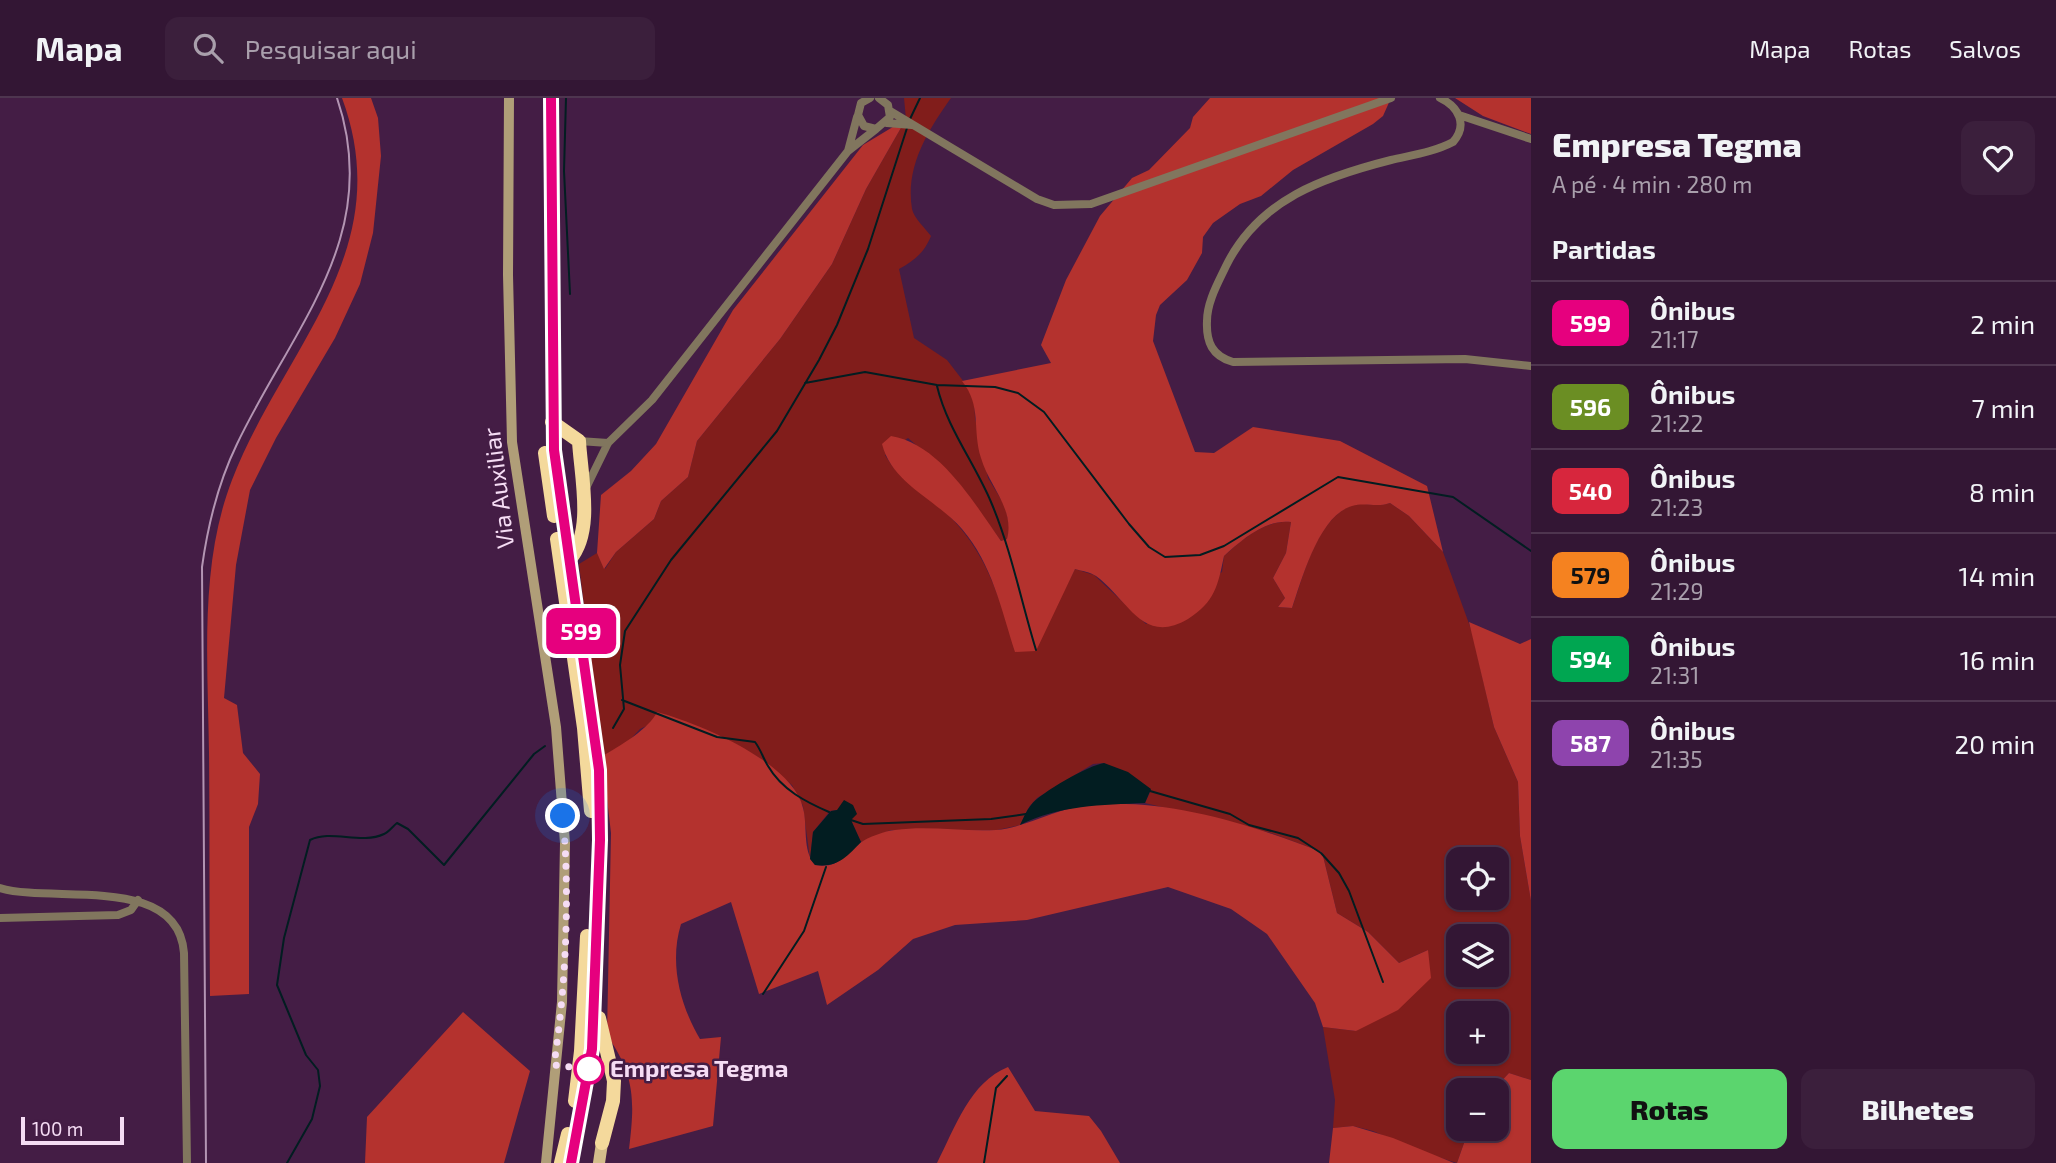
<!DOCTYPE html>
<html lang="pt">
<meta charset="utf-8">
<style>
:root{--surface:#331634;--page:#3b1f3c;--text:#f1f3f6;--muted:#a99fac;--line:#4e354f;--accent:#5bd56e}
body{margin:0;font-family:"Exo 2",sans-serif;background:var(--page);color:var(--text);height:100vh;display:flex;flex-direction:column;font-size:26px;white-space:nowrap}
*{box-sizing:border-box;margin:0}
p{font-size:23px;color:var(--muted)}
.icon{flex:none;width:38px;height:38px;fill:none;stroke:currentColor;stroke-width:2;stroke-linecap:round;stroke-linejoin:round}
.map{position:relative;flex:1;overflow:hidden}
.sheet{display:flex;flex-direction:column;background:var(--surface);width:525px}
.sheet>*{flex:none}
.badge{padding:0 14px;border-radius:10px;font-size:24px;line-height:46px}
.fabs{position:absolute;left:1446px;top:749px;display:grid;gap:14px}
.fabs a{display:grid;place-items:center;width:63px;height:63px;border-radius:14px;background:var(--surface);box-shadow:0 2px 5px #0004,0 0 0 2px var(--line);font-size:35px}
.scale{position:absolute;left:21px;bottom:18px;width:103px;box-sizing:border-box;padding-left:7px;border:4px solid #f5dcf4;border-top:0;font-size:19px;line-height:24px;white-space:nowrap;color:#f5dcf4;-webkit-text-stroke:5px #441d45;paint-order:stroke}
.you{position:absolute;width:35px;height:35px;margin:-18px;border:5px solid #fff;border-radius:50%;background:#1a73e8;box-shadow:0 0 0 10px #1a73e833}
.map>.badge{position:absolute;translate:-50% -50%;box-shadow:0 0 0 4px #fff}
h2{padding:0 21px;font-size:26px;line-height:63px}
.round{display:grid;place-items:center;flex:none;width:74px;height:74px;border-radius:14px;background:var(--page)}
.headline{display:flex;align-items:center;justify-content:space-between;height:119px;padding:0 21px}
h1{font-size:33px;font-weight:800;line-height:52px}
.button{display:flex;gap:14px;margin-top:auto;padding:14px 21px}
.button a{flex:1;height:80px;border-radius:14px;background:var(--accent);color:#111;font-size:28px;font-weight:800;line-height:80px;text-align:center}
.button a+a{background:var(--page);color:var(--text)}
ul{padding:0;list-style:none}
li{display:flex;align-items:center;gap:21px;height:84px;padding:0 21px;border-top:2px solid var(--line)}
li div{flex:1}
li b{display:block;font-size:26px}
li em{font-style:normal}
li .badge{min-width:77px;font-weight:700;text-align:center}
header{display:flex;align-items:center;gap:42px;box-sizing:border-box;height:98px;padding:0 35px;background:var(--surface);border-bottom:2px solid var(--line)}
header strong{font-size:33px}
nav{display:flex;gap:38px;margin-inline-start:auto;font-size:24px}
.search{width:490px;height:63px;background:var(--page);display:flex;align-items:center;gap:18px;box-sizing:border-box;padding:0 24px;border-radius:14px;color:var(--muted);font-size:26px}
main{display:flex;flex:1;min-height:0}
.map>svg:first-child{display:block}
.green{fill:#811d1b;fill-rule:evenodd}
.forest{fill:#b4322e}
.water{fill:#021d21}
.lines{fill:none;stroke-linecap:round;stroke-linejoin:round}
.stream{stroke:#021d21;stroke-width:2}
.street{stroke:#81765e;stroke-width:8}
.secondary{stroke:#b09e78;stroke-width:10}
.primary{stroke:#d4bd8b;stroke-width:12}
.highway{stroke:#f4d99c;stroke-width:14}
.rail{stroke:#b395b3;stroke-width:2}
.line-casing{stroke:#fff;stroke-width:16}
.line{stroke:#e6007e;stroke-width:10}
.walk{stroke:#f5dcf4;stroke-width:7;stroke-dasharray:0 12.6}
.stop-dot{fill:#fff;stroke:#e6007e;stroke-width:3.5}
.labels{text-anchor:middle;stroke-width:5;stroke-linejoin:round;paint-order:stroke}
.street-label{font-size:24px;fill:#f5dcf4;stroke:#441d45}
.stop-label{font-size:24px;font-weight:bold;fill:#f5dcf4;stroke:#441d45;text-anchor:start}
</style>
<header>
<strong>Mapa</strong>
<div class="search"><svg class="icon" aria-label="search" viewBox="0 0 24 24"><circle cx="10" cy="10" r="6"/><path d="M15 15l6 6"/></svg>Pesquisar aqui</div>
<nav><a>Mapa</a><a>Rotas</a><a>Salvos</a></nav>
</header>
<main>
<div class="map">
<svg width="1531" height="1065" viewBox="0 0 1531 1065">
<rect width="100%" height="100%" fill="#441d45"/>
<path class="green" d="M904 0H951C928 32 905 69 912 111 914 120 925 130 931 138 924 155 915 162 899 171L914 240 947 262 974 297 975 320 988 380 1005 408 1010 430 1007 441 1001 443 955 381 908 340 885 357C900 383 923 393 944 413 971 438 987 467 999 501L1056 508 1075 471 1094 477 1146 526 1222 474 1224 458C1243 441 1264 422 1291 424L1286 455 1273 480 1285 500 1278 509 1292 510C1304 477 1314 429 1347 409 1360 402 1375 410 1390 405L1409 418 1443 454 1472 534 1494 629 1518 684 1520 738 1531 803V982L1509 975 1493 992H1458V1031H1469L1457 1065 1416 1052 1373 1033 1353 1028 1333 1030 1335 1002 1323 929 1356 933 1428 852 1399 865 1368 834 1337 815 1322 754 1271 735 1145 705 1151 692 1104 665 1093 666 1037 700 1029 709 1020 727 997 732H891L861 744 851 722 837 712 830 713 813 734 810 761 803 708 792 687 758 659 733 645 712 635 653 625 640 631 626 646 602 658 579 466 597 455 605 471 616 454 654 421 661 403 688 379 697 343 780 241 832 166 866 91 906 21ZM1458 761H1496V800H1458ZM1458 838H1496V877H1458ZM1458 915H1496V954H1458Z"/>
<path class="forest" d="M342 0H371L378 20 381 58 373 135 360 186 335 240 276 340 250 392 236 467 224 600 237 607 243 655 260 676 258 706 249 729V896L210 898C209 817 210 736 209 655 208 565 199 467 232 382 283 250 399 154 342 0Z
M1210 0H1391L1383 18 1373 26 1293 72 1261 98 1240 106 1213 125 1203 139 1202 155 1187 182 1160 207 1156 217 1153 243 1195 354 1214 355 1253 329 1340 343 1427 388 1443 454 1409 418 1390 405C1376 410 1366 404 1352 408 1319 417 1302 481 1292 510L1278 509 1285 500 1273 480 1286 455 1291 424C1265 421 1242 442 1224 458 1218 487 1215 504 1188 521 1142 548 1128 501 1096 478 1090 474 1082 473 1075 471L1036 553 1015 554C1001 510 992 466 962 431 936 401 892 386 882 346L891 338C940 346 974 405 1001 443L1007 441C1015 411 989 388 981 360 972 331 982 308 962 283L1051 265 1041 247 1066 182 1100 118 1132 80 1149 72 1190 30 1193 19Z
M1455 0H1531V36L1483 18Z
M906 21 866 91 832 166 780 241 697 343 688 379 661 403 654 421 616 454 604 471 597 455 601 397 631 373 656 346 733 212 863 47Z
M1469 524 1520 546 1531 541V803L1520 738 1518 684 1494 629Z
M657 614C698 625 793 664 803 710 808 729 802 752 815 767 839 771 843 757 860 745 868 739 885 733 895 732 929 727 962 734 996 732 1028 729 1056 710 1089 707 1167 700 1249 726 1322 754L1337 815 1368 834 1399 865 1428 852 1431 880 1398 912 1356 933 1323 929 1315 905 1267 836 1231 811 1168 789 1027 822 955 827 913 841 878 872 827 907 818 873 759 896 731 804 681 826C669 865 680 907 700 941L721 939 713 1028 629 1051C635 1002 635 978 607 937L611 735 602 658C619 649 650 630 657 614Z
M463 914 530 973 504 1065H365L367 1019Z
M1008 969 1035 1013 1089 1018 1101 1033 1120 1065H937C955 1030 970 984 1008 969Z
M1509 975 1531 982V1065H1457L1469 1031H1496V992H1493Z
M1353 1028 1393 1040 1454 1065H1329L1333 1030Z"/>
<path class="water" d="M1104 665 1128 674 1151 691 1145 705C1102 707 1059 707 1020 727 1023 721 1026 713 1031 707 1040 695 1089 667 1104 665Z
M844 702 853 707 857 716 851 722 861 744C847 759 837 770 815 767L810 761 813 734 831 713 837 712Z"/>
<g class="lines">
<path class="stream" d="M566 0 564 73 570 196
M910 21 920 0
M805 285 865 274 937 287 995 289 1018 295 1044 314 1129 426 1149 449 1165 459 1200 457 1224 448 1338 379 1453 399 1531 453
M937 288C947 330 974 364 991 404 1011 451 1021 503 1036 552
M622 602 717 639 755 644C761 652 763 660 768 668 782 692 806 704 829 714
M613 630 624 611 620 567 625 533 671 462 777 333 819 262 837 227 868 151 907 30
M1150 693 1230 716 1249 727 1298 740 1321 755 1339 775 1349 793 1383 884
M851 722 863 726 991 721 1026 716
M763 896 804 833 826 769
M287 1065 312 1021 320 988 318 972 306 957 277 887 284 840 310 742C331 731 361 747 384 736 389 734 393 728 397 725L408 731 444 767 534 656 545 648
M984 1065 996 990 1007 978"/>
<path class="street" d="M870 0 861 5 858 17 864 28 876 31 890 19 888 7 879 0
M1440 0C1459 9 1468 27 1453 44 1434 54 1412 57 1391 62 1324 79 1259 101 1226 168 1218 185 1207 204 1207 223 1206 244 1212 258 1233 264L1465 261 1531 268
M890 13 1037 101 1054 107 1091 106 1391 0
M1459 17 1531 41
M887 25 912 27
M848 53 857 19
M579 343 608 345
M585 392 608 345 652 302 848 53 876 31
M0 790C54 806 178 775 184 855L187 1065
M0 820 118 817 131 812 138 802"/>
<path class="secondary" d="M509 0 508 177 512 344 556 629 565 745 562 904 546 1065"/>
<path class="primary" d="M599 1065 602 1045"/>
<path class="highway" d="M551 0 554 352 599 672 600 742 592 951 571 1065
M552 324 579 343C581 379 594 433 570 461
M545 355 554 418
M557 441 584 630 591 713
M599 920 614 983 613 1003 602 1045
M575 1003 581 953 587 838
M561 1065 568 1036"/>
<path class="rail" d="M206 1065 202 469C208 426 218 385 237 346 292 230 384 138 337 0"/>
</g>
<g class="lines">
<defs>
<path id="line" d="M551 0 554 352 599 672 600 742 592 951 571 1065"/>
</defs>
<use href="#line" class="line-casing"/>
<use href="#line" class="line"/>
<path class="walk" d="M563 718C570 799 566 886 554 967L589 971"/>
</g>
<circle class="stop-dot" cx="589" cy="971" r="14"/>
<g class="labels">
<g class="street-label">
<text transform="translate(499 390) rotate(-97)" y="8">Via Auxiliar</text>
</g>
<g class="stop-label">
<text x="610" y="979">Empresa Tegma</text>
</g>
</g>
</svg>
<div class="fabs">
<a><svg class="icon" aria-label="locate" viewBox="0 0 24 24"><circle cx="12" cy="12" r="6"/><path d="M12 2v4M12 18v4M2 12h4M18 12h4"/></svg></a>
<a><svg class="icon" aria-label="layers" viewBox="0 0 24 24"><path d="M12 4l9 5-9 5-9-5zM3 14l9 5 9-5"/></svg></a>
<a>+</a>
<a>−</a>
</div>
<div class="scale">100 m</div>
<div class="you" style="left:563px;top:718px"></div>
<b class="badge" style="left:581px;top:533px;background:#e6007e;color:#fff">599</b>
</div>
<section class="sheet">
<div class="headline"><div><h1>Empresa Tegma</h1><p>A pé · 4 min · 280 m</p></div><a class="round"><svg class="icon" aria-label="heart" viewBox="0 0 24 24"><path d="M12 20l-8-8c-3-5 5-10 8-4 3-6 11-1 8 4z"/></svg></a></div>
<h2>Partidas</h2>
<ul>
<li><span class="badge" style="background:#e6007e;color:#fff">599</span><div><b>Ônibus</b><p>21:17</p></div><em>2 min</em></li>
<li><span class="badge" style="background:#6b8e23;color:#fff">596</span><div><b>Ônibus</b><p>21:22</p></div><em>7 min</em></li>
<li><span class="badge" style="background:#d7263d;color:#fff">540</span><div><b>Ônibus</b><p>21:23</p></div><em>8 min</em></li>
<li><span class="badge" style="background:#f58220;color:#111">579</span><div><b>Ônibus</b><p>21:29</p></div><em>14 min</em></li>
<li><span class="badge" style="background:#00a651;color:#fff">594</span><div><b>Ônibus</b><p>21:31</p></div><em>16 min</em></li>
<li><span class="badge" style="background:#8e44ad;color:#fff">587</span><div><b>Ônibus</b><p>21:35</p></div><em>20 min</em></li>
</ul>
<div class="button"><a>Rotas</a><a>Bilhetes</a></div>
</section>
</main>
